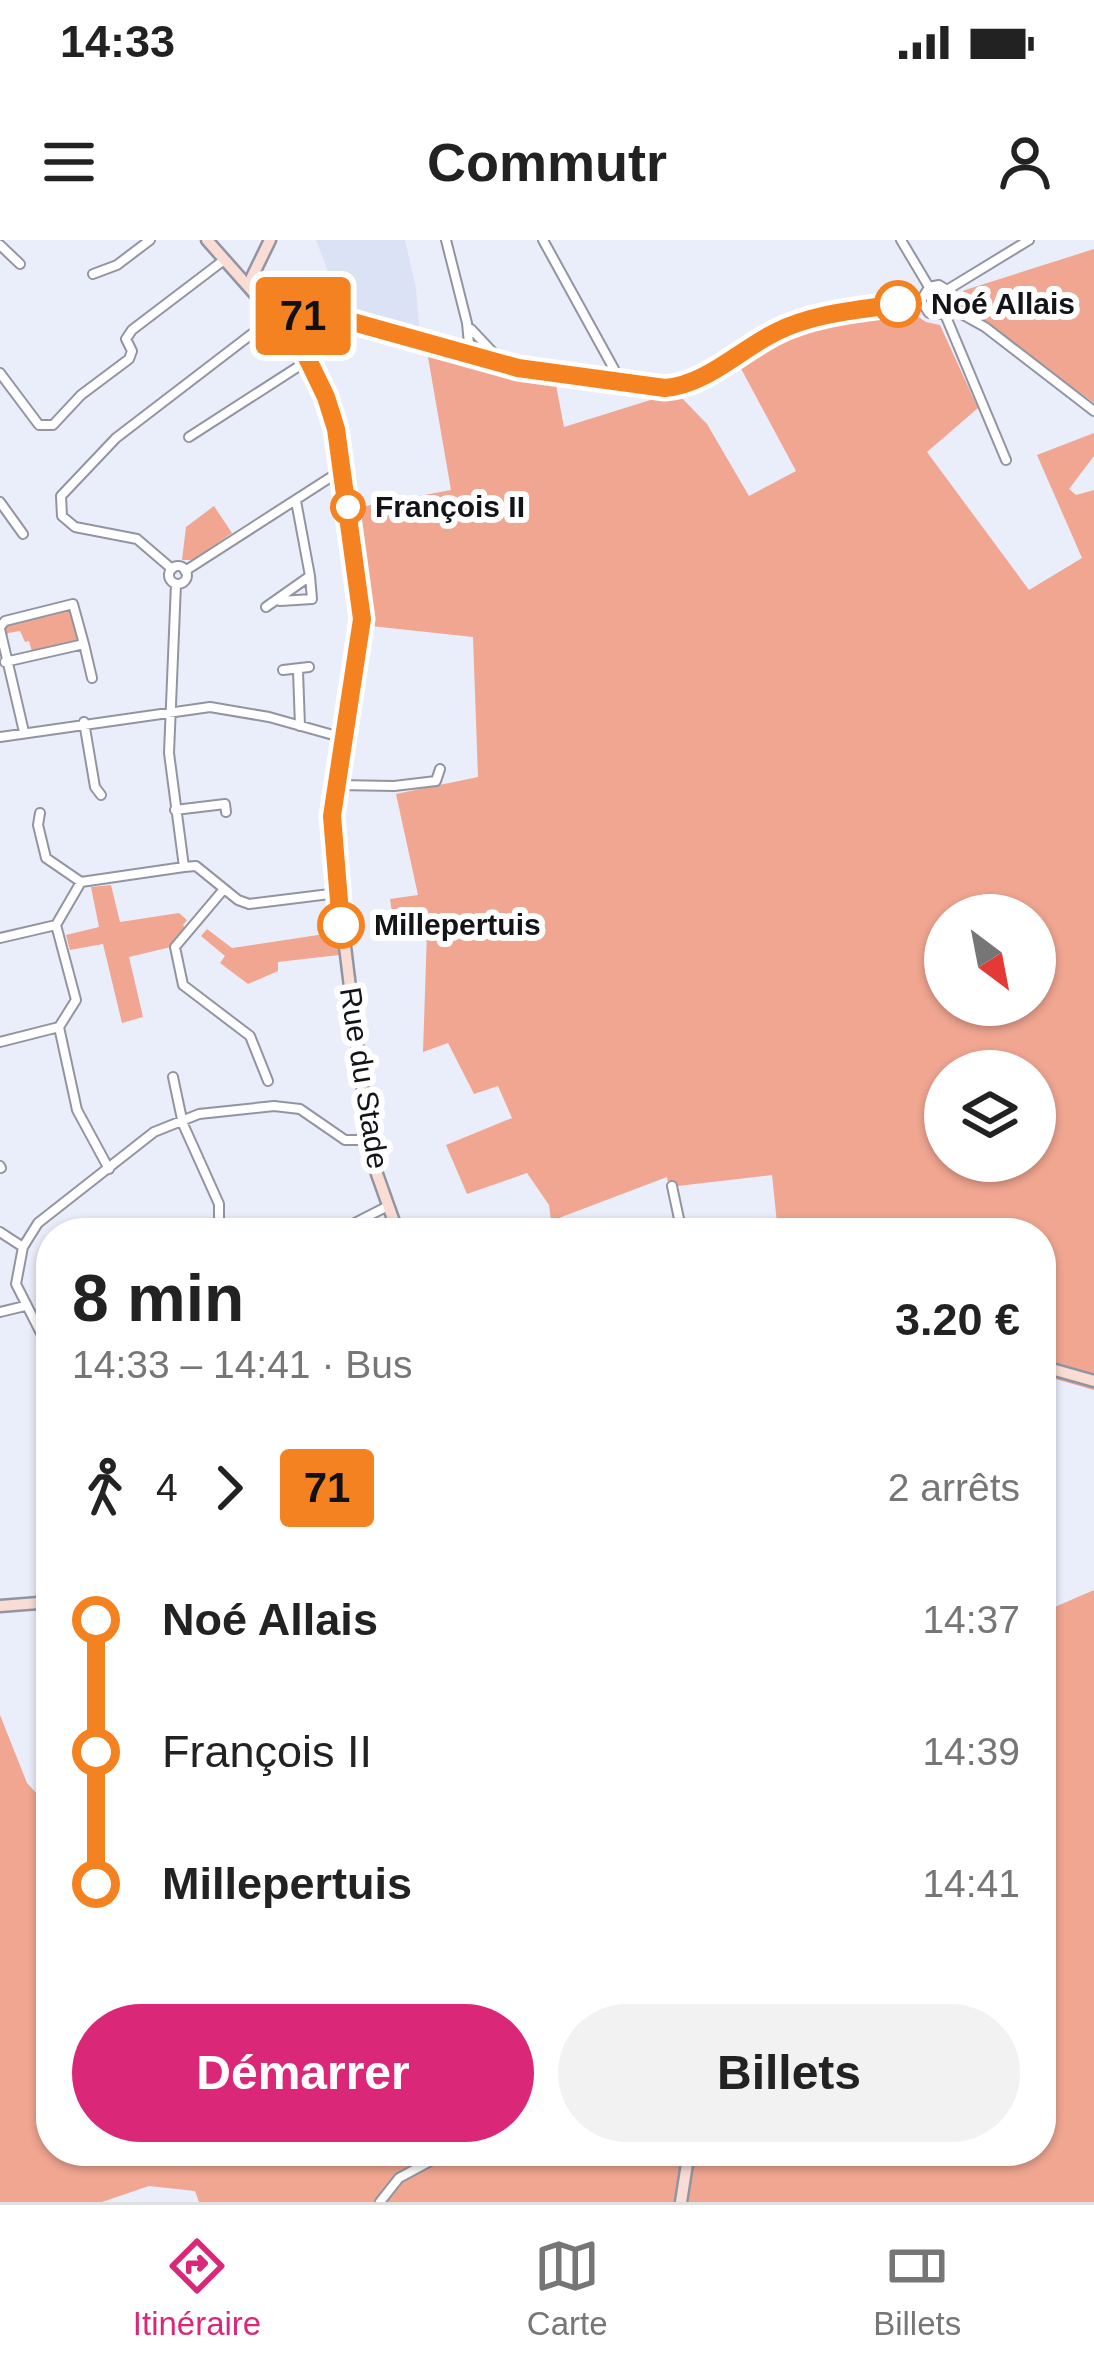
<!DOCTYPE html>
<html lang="fr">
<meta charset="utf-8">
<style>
:root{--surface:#fff;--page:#f2f2f2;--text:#222;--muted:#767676;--line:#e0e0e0;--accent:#db2777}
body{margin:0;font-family:Arial,sans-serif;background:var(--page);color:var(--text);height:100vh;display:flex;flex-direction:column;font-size:45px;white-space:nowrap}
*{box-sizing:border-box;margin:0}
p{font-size:39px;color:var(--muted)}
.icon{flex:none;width:66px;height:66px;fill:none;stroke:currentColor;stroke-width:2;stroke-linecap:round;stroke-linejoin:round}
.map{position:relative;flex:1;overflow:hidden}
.sheet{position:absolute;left:36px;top:978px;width:1020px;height:948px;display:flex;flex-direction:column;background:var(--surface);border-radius:48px;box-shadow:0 3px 9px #0004}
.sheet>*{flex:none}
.badge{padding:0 24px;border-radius:9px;font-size:42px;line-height:78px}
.needle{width:78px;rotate:148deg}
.buttons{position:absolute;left:924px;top:654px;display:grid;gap:24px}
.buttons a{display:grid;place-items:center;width:132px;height:132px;border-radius:50%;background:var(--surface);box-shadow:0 3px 9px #0004;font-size:60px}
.map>.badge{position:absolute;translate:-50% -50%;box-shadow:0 0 0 6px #fff}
.legs{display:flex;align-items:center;gap:18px;height:132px;padding:0 36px;font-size:39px}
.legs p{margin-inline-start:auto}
.headline{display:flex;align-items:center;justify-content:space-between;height:204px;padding:0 36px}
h1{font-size:66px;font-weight:700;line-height:90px}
.button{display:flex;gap:24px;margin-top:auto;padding:24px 36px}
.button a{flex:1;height:138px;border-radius:72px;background:var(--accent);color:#fff;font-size:48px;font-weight:700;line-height:138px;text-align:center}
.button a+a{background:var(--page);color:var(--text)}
ul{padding:0 36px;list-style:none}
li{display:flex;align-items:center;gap:42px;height:132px;font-size:45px}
li i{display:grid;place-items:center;width:18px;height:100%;margin:0 15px;background:currentColor}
li i::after{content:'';width:30px;height:30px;margin:-15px;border:9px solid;border-radius:50%;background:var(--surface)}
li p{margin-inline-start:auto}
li:first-child i{background:linear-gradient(#0000 50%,currentColor 0)}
li:last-child i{background:linear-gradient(currentColor 50%,#0000 0)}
.status{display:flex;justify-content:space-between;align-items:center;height:84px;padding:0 60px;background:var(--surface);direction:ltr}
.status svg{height:33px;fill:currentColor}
header{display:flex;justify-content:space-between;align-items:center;height:156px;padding:0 36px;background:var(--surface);font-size:54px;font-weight:700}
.menu{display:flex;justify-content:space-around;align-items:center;height:168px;border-top:3px solid var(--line);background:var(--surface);font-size:33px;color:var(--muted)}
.menu a{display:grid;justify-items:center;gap:6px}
.menu .active{color:var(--accent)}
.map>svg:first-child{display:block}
.built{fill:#dce2f6}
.green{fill:#f0a691;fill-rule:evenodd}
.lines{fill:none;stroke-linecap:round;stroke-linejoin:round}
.street-casing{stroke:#9295a1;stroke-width:12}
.secondary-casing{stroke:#9295a1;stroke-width:15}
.street{stroke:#fff;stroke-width:8}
.secondary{stroke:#f9ddd5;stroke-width:10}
.line-1-casing{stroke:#fff;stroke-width:27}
.line-1{stroke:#f58220;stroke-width:18}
.stop-1-dot{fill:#fff;stroke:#f58220;stroke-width:6}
.labels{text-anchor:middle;stroke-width:12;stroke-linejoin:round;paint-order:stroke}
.stop-label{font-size:30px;font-weight:bold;fill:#131418;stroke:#fff;text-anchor:start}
.street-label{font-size:30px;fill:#131418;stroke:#fff}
</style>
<div class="status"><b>14:33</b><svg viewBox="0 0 49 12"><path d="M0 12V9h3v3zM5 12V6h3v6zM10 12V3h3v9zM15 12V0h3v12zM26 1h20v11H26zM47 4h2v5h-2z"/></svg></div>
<header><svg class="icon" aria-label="menu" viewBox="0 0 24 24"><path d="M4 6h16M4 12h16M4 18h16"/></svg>Commutr<svg class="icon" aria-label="person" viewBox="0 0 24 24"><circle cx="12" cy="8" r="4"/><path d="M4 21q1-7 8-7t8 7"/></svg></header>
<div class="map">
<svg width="1094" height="1962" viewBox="0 0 1094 1962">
<rect width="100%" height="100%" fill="#eaeefb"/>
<path class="built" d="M316 0H405L416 48 420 95 376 76 342 68Z"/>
<path class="green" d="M1094 9V163L959 66V55L965 50Z
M914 74 926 82 940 85 978 168 927 212 1029 350 1082 318 1037 215 1094 193V216L1069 249 1076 255 1094 250V1150L1041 1135V993H778L772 935 669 947 667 937 551 981 549 965 527 933 467 954 446 905 512 878 498 846 474 854 448 803 423 812 427 692 395 694 390 659 418 655 396 554 478 537 473 397 371 386 355 268 451 250 428 117 556 145 564 187 676 152 707 184 749 256 796 231 738 123 787 91 847 77ZM945 675H1035V765H945ZM945 831H1035V921H945Z
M214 266 232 293 193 320H182L186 287Z
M69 369 74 371 80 396 76 403 32 412 29 401 25 402 20 391 8 393 6 400 2 389 7 384Z
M111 645 120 682 179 673 187 680 183 685 186 689 171 707 129 717 143 777 122 783 103 704 70 710 66 695 99 687 91 647Z
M207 689 232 708 338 692 339 715 278 722V731L248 744 220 723 225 716 201 696Z
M1094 1350V1962H199L195 1951 149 1946 102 1962H0V1475L27 1543 51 1569V1911H1041V1373Z"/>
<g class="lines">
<defs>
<path id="street" d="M446 0 467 83 470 115
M543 0 614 129 613 142
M901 0 929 47
M0 5 20 24
M93 34 117 25 150 0
M947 50 1029 0
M297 61 375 83
M921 61 929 73 939 74 950 64 947 50
M921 61 929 47 939 45 947 50
M949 67 985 87 1094 171
M944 72 1006 220
M302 76 317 72 518 128 665 148C708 145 744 106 782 89 825 70 876 66 921 61
M471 89 502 122
M0 133 39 185H53L81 155 129 119 132 111 126 99 132 90 224 20
M189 197 307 121
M0 262 23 294
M169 335a9 9 0 1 1 18 0a9 9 0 1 1-18 0Z
M172 329 137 299 75 287 62 276 61 256 116 198 257 90 268 75
M185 331 331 237 341 234
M176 344 169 513 184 627
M280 361 312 359 310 336
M266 367 310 336 296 261
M0 387 5 381 73 364 84 404 5 422
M0 389 24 492
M84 404 92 438
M283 430 309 427
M298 431 300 486
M84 482 95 547 101 555
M0 497 210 467 269 477 344 498
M338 545 394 546 436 541 440 529
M175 570 225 564 226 572
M40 573 38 585 46 618 81 642
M224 649 175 707 183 745 250 796 268 841
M56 685 76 760 59 787 77 870 109 929
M0 698 56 685 81 642 184 627 196 626 238 660 249 664 338 653
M0 802 59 787
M173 837 183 884 219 964V982L208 993
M0 926 1 928
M672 946 682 993
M0 992 23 1007
M335 993 388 966
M0 1072 25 1066
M51 1113 16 1044 23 1007 38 983 154 892 199 874 274 866 300 869 345 900H370
M380 1962 399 1938 449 1911"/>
<path id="secondary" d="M207 0 269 70
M270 0 252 37 258 49 279 58
M284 91 297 87 302 76 296 61 285 57 271 65 269 79 304 116 332 173 360 349 359 408 332 576V601L368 893 377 934 398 993
M1041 1126 1094 1141
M0 1366 51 1362
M681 1962 689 1911"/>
</defs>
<use href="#street" class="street-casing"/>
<use href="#secondary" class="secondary-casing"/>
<use href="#street" class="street"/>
<use href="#secondary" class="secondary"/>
</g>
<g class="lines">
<defs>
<path id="line-1" d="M341 685 332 576 362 379 336 189 326 157 298 99 297 87 302 76 317 72 518 128 665 148C706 145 741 109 776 92 814 73 858 70 898 64"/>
</defs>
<use href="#line-1" class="line-1-casing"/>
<use href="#line-1" class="line-1"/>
</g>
<g class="stop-1-dot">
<circle cx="898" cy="64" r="21"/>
<circle cx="348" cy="267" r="15"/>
<circle cx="341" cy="685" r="21"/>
</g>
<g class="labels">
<g class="stop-label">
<text x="931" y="74">Noé Allais</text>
<text x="375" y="277">François II</text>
<text x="374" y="695">Millepertuis</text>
</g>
<g class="street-label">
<text transform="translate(364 838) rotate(81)" y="10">Rue du Stade</text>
</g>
</g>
</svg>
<div class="buttons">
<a><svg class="needle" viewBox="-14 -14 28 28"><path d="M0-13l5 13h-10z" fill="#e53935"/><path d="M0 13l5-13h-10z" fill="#767676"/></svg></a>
<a><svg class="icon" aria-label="layers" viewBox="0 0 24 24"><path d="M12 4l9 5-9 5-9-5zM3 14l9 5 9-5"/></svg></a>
</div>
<b class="badge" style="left:303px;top:76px;background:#f58220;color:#111">71</b>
<section class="sheet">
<div class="headline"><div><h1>8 min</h1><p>14:33 – 14:41 · Bus</p></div><b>3.20 €</b></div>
<div class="legs"><svg class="icon" aria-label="walk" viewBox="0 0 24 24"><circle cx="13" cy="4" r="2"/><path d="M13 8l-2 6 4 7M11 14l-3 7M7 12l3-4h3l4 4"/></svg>4<svg class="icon" aria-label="forward" viewBox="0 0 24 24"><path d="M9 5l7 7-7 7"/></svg><b class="badge" style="background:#f58220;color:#111">71</b><p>2 arrêts</p></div>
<ul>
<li><i style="color:#f58220"></i><b>Noé Allais</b><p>14:37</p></li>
<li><i style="color:#f58220"></i><span>François II</span><p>14:39</p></li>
<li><i style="color:#f58220"></i><b>Millepertuis</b><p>14:41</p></li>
</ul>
<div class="button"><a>Démarrer</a><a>Billets</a></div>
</section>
</div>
<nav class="menu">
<a class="active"><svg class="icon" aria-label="directions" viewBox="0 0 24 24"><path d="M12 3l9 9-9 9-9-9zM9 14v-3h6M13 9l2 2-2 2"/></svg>Itinéraire</a>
<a><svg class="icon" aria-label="map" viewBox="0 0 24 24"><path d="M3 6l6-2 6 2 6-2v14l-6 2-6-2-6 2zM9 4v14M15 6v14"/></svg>Carte</a>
<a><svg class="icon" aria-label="tickets" viewBox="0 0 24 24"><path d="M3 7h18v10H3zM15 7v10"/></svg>Billets</a>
</nav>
